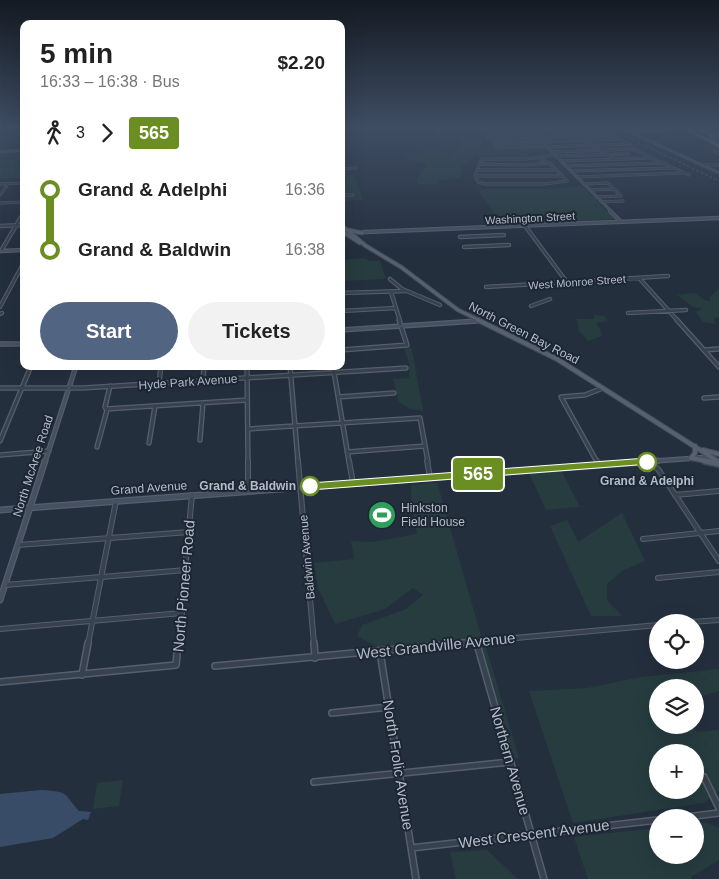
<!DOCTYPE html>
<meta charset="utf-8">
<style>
:root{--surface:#fff;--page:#f2f2f2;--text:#222;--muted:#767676;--accent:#516482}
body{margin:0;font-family:Arial,sans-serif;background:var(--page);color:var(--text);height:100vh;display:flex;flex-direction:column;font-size:19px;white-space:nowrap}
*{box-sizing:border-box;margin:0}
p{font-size:16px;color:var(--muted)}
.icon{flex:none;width:28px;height:28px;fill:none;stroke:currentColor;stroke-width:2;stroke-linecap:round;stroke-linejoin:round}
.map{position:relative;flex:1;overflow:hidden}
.side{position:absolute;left:20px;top:20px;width:325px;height:350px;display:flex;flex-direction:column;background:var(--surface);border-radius:10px;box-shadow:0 5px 20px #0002}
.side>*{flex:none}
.badge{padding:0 10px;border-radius:4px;font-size:18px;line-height:32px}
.buttons{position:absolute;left:649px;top:614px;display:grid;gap:10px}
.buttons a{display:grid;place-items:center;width:55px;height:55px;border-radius:50%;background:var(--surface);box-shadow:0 5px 20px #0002;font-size:25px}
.map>.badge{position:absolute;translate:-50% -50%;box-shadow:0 0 0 2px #fff}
.legs{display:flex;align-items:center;gap:8px;height:55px;padding:0 20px;font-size:16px}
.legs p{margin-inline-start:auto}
.head{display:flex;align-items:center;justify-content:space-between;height:85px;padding:0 20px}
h1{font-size:28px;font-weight:800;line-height:38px}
.button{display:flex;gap:10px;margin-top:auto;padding:10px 20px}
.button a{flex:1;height:58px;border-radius:30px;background:var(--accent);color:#fff;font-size:20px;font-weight:800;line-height:58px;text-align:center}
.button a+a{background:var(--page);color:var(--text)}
ul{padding:0 20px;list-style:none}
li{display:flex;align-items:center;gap:18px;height:60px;font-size:19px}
li i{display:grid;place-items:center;width:8px;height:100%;margin:0 6px;background:currentColor}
li i::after{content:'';width:12px;height:12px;margin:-6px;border:4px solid;border-radius:50%;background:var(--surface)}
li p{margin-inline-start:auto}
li:first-child i{background:linear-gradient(#0000 50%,currentColor 0)}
li:last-child i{background:linear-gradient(currentColor 50%,#0000 0)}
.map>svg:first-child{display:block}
.green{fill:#263c3f;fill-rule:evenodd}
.water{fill:#394c67}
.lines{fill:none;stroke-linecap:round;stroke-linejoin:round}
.stream{stroke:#394c67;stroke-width:1}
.street-far4-casing{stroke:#565f6c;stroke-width:3}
.street-far3-casing{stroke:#565f6c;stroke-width:4.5}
.street-far2-casing{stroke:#565f6c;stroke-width:5.5}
.street-far1-casing{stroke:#565f6c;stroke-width:6}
.street-casing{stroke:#565f6c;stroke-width:8}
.secondary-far3-casing{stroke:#565f6c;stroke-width:3}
.secondary-far2-casing{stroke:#565f6c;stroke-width:4.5}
.secondary-far1-casing{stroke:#565f6c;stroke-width:5.5}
.secondary-casing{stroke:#565f6c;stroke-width:7}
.primary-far3-casing{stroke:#414a57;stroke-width:4}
.primary-far2-casing{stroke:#414a57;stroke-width:5}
.primary-far1-casing{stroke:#414a57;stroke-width:6}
.primary-casing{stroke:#414a57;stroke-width:8}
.highway-casing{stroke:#434c59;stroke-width:4}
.street-far4{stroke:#38414e;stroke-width:2}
.street-far3{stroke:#38414e;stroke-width:2.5}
.street-far2{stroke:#38414e;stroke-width:3}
.street-far1{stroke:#38414e;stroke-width:4}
.street{stroke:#38414e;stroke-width:5}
.secondary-far3{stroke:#465061;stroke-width:2}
.secondary-far2{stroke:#465061;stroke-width:2.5}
.secondary-far1{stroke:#465061;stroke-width:3}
.secondary{stroke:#465061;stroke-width:4.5}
.primary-far3{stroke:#56606e;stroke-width:2.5}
.primary-far2{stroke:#56606e;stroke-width:3}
.primary-far1{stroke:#56606e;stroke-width:4}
.primary{stroke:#56606e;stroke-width:5}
.highway{stroke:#746855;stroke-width:2.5}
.rail{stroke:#5a6575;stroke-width:1;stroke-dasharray:2.5 2.5;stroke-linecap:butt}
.primary-bridge-casing{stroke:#414a57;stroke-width:4;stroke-linecap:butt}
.primary-bridge{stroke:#56606e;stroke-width:2.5}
.line-1{fill:#6b8e23;stroke:#fff}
.stop-1-dot{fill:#fff;stroke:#6b8e23;stroke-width:2.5}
.labels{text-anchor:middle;stroke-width:4;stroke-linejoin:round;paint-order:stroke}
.far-street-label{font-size:11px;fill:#b4bcc9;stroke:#1d2633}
.street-label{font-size:12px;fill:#b4bcc9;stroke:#1d2633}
.stop-label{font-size:12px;font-weight:bold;fill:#b4bcc9;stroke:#1d2633}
.poi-label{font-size:12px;fill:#b4bcc9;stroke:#1d2633;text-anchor:start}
.near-street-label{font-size:15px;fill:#b4bcc9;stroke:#1d2633}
</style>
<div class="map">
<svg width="719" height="879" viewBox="0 0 719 879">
<rect width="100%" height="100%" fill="#242f3e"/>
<path class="green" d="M453 138H483L482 149 545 147 550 152 523 151 531 156 525 157 480 156 477 154 460 168 462 174 460 177 439 181 437 185 418 184 416 181 421 171 427 166 424 163 405 159 404 157 409 154H427L421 152 427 148 445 152 452 158 450 152 462 148 458 145 460 142Z
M24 151V178L0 179V153Z
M354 175 363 200 341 201 347 199 341 196 354 195H341V180L347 177 343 176Z
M582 186 614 219 501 225 478 189H545Z
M364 258 370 261H380L386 279 341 281V260Z
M719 288V317L714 319 716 324 703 322 696 312 703 308 693 307 677 295 695 293 706 301H710V297Z
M594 315 604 316 608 321 596 323 601 331 600 332 602 336 588 341 579 331 577 319H594Z
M411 347 413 355 423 411 410 409 399 402 393 379 409 378V363L404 348Z
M561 470 580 507 546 510 529 473Z
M437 482 482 639 379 648 357 636 362 625 406 609 423 595 413 588 385 609 335 624 318 588 314 563 354 559 351 541 372 542 417 534 411 498V485Z
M622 513 645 561 622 571 607 584V600L622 616H591L550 526 567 520 578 542Z
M486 647 519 758H513L482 648Z
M719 669V691L695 698V688H658V725H692L697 732 719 730V791L704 803 573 823 529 691 587 688 641 677ZM658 752H695V790H658Z
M123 780 119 806 93 809 97 783Z
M704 822 719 828V860L691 877 692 879H588L574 837 657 828 658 855H695V823Z
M487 850 518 879H456L450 852Z"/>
<path class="water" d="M41 790C70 792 62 792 79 811L91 812 88 820 83 819 53 838 0 847V794Z"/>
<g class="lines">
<path class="stream" d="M476 127 482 136
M21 158 24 157"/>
<defs>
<path id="street-far4" d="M434 127 439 135
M480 127 498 148 546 146
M564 127 578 136
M596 127 608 133
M481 128 494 127
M484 132 529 130
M532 133 603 131
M610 134 629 144
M487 136 533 134
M490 140 612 135
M585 141 614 159
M494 144 620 139
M546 147 631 144
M714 151 719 154
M551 152 633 149 689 175
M556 156 628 154
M561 161 653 158
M480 164 526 165 549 163
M701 165H719
M566 166 663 163
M341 169 356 168
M478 170H556
M571 171 673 168
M475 176 478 182 486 184H544L567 181 550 163 539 158
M475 176 481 160 484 159H527L555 155
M476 176H562
M577 177 683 173
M0 184 24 183
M584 184 608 183 621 196
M590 190 614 189
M0 195 8 184
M341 195H353
M596 197 620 196
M601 202 623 201
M0 203 24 202"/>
<path id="street-far3" d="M0 226 24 225
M526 227 566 281
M460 237 504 235
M464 247 509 245
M1 251 24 212
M639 278 678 321
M390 279 402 289 440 305
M486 287 668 276
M391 292 400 321
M341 293 406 291
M531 306 550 299
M0 307 24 262
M341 311 396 308
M628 313 686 310
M0 314 2 313"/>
<path id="street-far2" d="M677 320 719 367
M341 350 407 345 399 320
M704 350 719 349
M247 366 248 462
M290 366 298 462
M333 366 349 462
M203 381 204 366
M159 383 161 366
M0 388H83L406 368
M338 397 394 393
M704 398 719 397
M106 409 247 400
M248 429 420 418 428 462
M200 440 203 403
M0 441 31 366
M149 443 155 406
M97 447 107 410 105 407 110 386
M347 452 425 446
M0 455 49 451
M597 462 561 397 585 395 603 388"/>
<path id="street-far1" d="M248 461V491
M298 461 314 644
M349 461 353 483
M427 461 430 477
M597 461 599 465
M647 462 658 469 719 561
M675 495 719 491
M643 539 719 531
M18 545 189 532
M658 578 719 572
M5 585 186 570
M691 622 719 620
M0 629 182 613
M88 644 116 501
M178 644 192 495
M449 644 658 625"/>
<path id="street" d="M314 643 315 658
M477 644 544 879
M380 652 416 879
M215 666 463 643
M82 675 88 643
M0 682 176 665 178 643
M332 713 389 707
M704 777 719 808
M314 782 511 762
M678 818 719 813
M411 848 658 820"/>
<path id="secondary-far3" d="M527 127 612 212
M619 127 719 173
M715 127 719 130
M0 152 24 150"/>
<path id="secondary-far2" d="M610 211 621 222
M341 233 719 218
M0 251 24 250
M471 321H477"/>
<path id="secondary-far1" d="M341 330 477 321
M0 344H24
M45 462 76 366
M641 462 711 457"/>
<path id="secondary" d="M0 510 657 461
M0 600 45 461"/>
<path id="primary-far3" d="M710 127 719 134
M341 129 357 127
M628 132 671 130 669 127
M711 137 719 145"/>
<path id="primary-far2" d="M341 225 366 246 401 267 458 310 481 321
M349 230 362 233
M341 231 360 243"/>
<path id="primary-far1" d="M478 320 557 359 719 462
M695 446V453L691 458 711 462
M703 450 719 454"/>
<path id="primary" d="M705 461 719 464"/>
<path id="highway" d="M682 127 719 146
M692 127 719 137"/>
</defs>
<use href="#street-far4" class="street-far4-casing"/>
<use href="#street-far3" class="street-far3-casing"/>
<use href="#street-far2" class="street-far2-casing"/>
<use href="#street-far1" class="street-far1-casing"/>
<use href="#street" class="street-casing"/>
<use href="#secondary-far3" class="secondary-far3-casing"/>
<use href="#secondary-far2" class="secondary-far2-casing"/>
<use href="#secondary-far1" class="secondary-far1-casing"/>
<use href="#secondary" class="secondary-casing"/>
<use href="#primary-far3" class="primary-far3-casing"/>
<use href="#primary-far2" class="primary-far2-casing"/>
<use href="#primary-far1" class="primary-far1-casing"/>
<use href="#primary" class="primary-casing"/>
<use href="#highway" class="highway-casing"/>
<use href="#street-far4" class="street-far4"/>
<use href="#street-far3" class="street-far3"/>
<use href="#street-far2" class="street-far2"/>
<use href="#street-far1" class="street-far1"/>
<use href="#street" class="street"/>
<use href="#secondary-far3" class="secondary-far3"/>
<use href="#secondary-far2" class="secondary-far2"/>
<use href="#secondary-far1" class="secondary-far1"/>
<use href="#secondary" class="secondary"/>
<use href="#primary-far3" class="primary-far3"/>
<use href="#primary-far2" class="primary-far2"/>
<use href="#primary-far1" class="primary-far1"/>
<use href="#primary" class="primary"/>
<use href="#highway" class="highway"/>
<path class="rail" d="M606 127 719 181"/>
<defs>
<path id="primary-bridge" d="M706 130 711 137"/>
</defs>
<use href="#primary-bridge" class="primary-bridge-casing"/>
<use href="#primary-bridge" class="primary-bridge"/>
</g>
<linearGradient id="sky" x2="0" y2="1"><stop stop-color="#141a22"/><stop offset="0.51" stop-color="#3f4d63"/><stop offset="1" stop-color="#3f4d63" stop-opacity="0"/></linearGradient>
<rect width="719" height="251" fill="url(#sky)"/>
<path class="line-1" d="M647 458 652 462 650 464 310 490 304 486 310 483Z"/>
<defs>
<symbol id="stadium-disc" viewBox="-11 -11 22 22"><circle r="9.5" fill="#2e9e5b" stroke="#1d2633"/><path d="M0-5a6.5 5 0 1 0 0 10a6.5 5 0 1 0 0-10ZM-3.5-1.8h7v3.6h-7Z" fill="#fff"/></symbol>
</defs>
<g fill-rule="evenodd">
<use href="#stadium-disc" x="366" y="499" width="32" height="32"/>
</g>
<g class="stop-1-dot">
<circle cx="647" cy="462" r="9"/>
<circle cx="310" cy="486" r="9"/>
</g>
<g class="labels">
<g class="far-street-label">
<text transform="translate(530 218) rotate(-3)" y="4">Washington Street</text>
<text transform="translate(577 282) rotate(-4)" y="4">West Monroe Street</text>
</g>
<g class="street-label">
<text transform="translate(524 333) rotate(27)" y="4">North Green Bay Road</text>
<text transform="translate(188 382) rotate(-4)" y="4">Hyde Park Avenue</text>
<text transform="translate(33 466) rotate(-72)" y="4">North McAree Road</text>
<text transform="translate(149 488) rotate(-4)" y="4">Grand Avenue</text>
<text transform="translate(307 557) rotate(-95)" y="4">Baldwin Avenue</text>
</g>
<g class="stop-label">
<text x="647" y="485">Grand &amp; Adelphi</text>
<text x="296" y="490" text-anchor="end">Grand &amp; Baldwin</text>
</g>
<g class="poi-label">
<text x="401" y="512">Hinkston<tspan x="401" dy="14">Field House</tspan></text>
</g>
<g class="near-street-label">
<text transform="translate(184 586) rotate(-85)" y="5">North Pioneer Road</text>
<text transform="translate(436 646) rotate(-6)" y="5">West Grandville Avenue</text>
<text transform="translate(510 761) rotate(74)" y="5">Northern Avenue</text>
<text transform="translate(398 765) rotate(81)" y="5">North Frolic Avenue</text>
<text transform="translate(534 834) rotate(-7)" y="5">West Crescent Avenue</text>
</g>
</g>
</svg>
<div class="buttons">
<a><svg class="icon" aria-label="locate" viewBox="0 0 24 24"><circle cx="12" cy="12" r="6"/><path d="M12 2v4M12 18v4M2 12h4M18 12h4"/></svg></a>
<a><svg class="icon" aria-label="layers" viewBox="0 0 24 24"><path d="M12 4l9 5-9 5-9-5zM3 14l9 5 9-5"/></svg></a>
<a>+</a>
<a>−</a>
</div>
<b class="badge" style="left:478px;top:474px;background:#6b8e23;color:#fff">565</b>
<section class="side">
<div class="head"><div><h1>5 min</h1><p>16:33 – 16:38 · Bus</p></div><b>$2.20</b></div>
<div class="legs"><svg class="icon" aria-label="walk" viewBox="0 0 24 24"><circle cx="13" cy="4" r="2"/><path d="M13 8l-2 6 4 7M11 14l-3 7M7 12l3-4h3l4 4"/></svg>3<svg class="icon" aria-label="forward" viewBox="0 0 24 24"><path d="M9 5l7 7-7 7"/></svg><b class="badge" style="background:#6b8e23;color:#fff">565</b></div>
<ul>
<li><i style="color:#6b8e23"></i><b>Grand &amp; Adelphi</b><p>16:36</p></li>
<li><i style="color:#6b8e23"></i><b>Grand &amp; Baldwin</b><p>16:38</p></li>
</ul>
<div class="button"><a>Start</a><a>Tickets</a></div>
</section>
</div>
